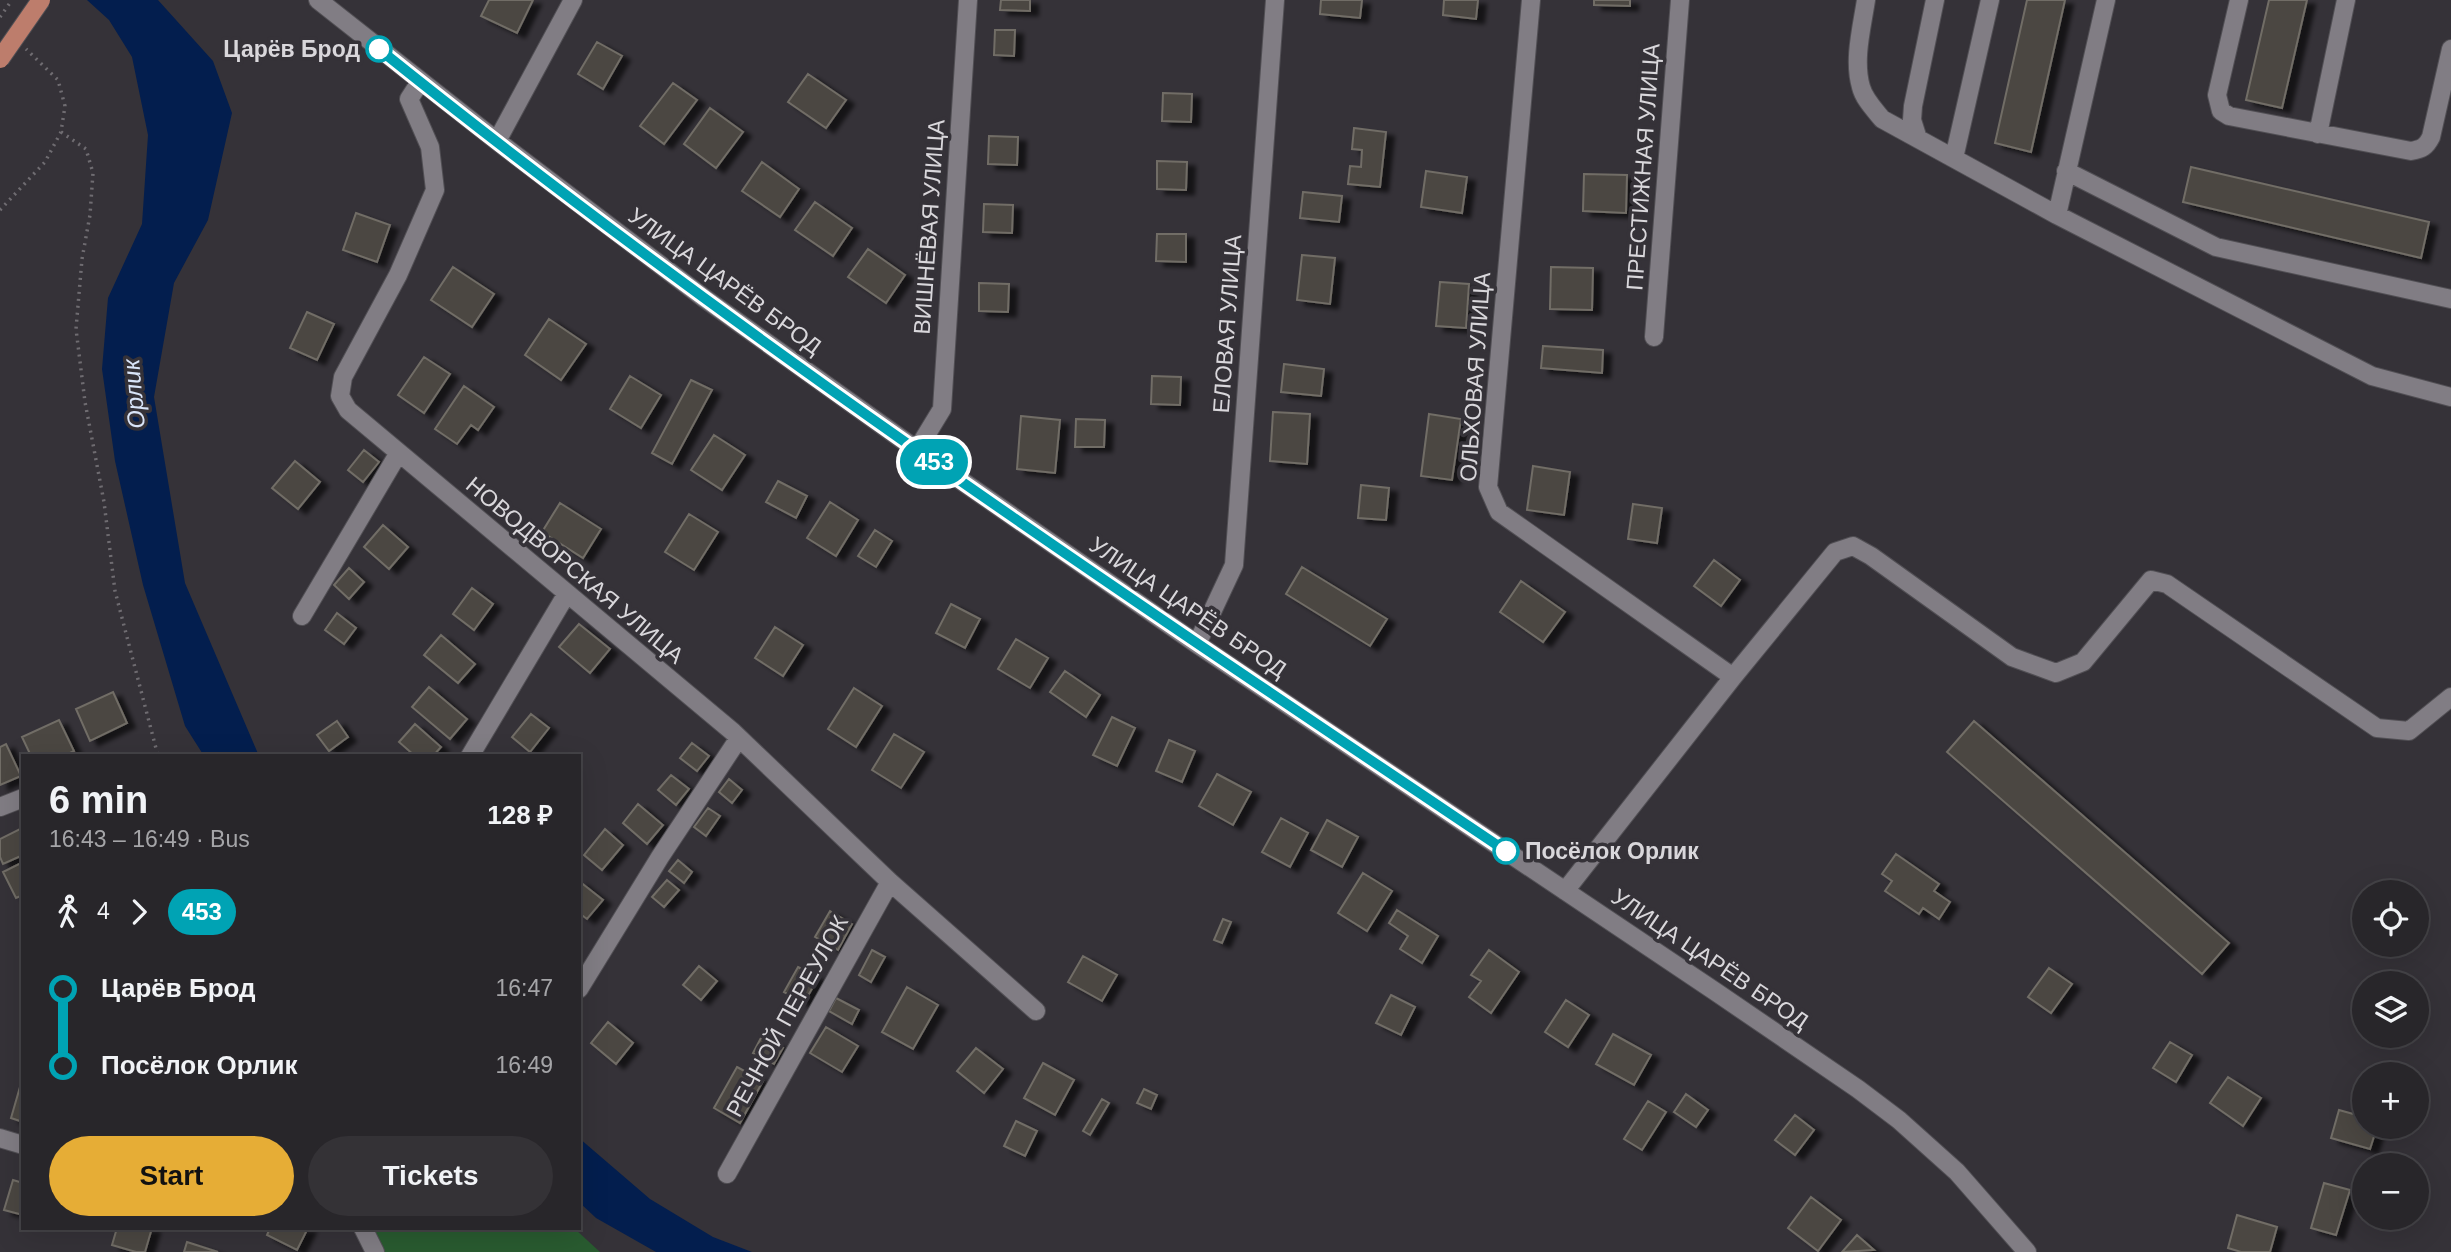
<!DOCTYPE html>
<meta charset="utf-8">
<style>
:root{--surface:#28262a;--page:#343236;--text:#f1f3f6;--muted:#a5a5a8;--line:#444347;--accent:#e6ad36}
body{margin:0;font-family:Helvetica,sans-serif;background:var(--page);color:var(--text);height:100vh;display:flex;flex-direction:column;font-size:26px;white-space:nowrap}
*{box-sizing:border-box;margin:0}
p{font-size:23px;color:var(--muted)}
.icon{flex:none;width:38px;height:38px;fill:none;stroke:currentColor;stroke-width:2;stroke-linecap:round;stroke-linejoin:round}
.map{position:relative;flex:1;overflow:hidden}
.drawer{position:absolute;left:21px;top:754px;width:560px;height:476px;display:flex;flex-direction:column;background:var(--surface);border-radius:0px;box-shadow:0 7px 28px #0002,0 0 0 2px var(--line)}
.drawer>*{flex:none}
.badge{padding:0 14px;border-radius:23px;font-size:24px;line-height:46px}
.buttons{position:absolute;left:2352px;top:880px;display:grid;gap:14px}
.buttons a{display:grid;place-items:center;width:77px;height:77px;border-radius:50%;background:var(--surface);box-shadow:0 7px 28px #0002,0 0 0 2px var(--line);font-size:35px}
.map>.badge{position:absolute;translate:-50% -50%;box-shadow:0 0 0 4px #fff}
.legs{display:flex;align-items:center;gap:10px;height:77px;padding:0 28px;font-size:23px}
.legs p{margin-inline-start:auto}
.summary{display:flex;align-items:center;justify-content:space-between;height:119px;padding:0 28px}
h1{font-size:38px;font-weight:600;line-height:52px}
.action{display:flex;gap:14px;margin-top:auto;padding:14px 28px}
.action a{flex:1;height:80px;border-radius:42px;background:var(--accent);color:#111;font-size:28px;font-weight:600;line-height:80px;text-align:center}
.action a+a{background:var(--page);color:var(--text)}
ul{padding:0 28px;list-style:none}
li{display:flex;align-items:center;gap:24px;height:77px;font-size:26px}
li i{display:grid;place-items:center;width:10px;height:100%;margin:0 9px;background:currentColor}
li i::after{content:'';width:18px;height:18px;margin:-9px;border:5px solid;border-radius:50%;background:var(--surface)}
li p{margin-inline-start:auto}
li:first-child i{background:linear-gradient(#0000 50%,currentColor 0)}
li:last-child i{background:linear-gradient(currentColor 50%,#0000 0)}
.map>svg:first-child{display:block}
.green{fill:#295b30}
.water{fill:#031e4e}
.building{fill:#4b4742;stroke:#716d66;stroke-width:2;filter:url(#shadow)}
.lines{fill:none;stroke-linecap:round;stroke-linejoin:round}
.minor-casing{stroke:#514f54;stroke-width:20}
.path{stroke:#6f6c71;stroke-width:3.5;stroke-dasharray:2 5;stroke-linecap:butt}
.minor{stroke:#817d84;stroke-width:18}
.major-bridge-casing{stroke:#514f54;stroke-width:20;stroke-linecap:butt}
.major-bridge{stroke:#bd7d6c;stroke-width:18}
.line-1-casing{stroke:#fff;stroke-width:16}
.line-1{stroke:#00a3b4;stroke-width:10}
.stop-1-dot{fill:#fff;stroke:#00a3b4;stroke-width:3.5}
.labels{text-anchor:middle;stroke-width:7;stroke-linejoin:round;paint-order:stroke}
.stop-label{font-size:23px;font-weight:bold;fill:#d9d7db;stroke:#353238;text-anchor:end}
.street-label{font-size:23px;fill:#d9d7db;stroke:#353238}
.water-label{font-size:24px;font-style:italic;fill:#d9e5f9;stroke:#353238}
</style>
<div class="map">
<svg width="2451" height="1252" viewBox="0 0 2451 1252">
<defs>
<filter id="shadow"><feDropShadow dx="8" dy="4.5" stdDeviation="2" flood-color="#0009"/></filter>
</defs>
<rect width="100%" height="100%" fill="#353238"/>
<path class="green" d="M359 1229H575L600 1252H367Z"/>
<path class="water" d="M87 0H158L213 61 232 113 208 220 174 283 154 397 185 583 259 756H204L185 726 143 585 115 461 102 369 108 298 142 224 148 135 132 57 109 20Z
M579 1138 650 1199 713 1237 752 1252H656L596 1218 579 1202Z"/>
<path class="building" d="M489 0H533L517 33 481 16Z
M1001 0H1030V11L1000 10Z
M1321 0H1362L1360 18 1320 14Z
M1444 0H1478L1476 19 1443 15Z
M1594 0H1630V6L1594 5Z
M2027 0H2065L2031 152 1995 143Z
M2269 0H2307L2282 108 2246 100Z
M995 30H1015L1014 56 994 55Z
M597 42 622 56 603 89 578 74Z
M808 74 846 100 826 128 788 102Z
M673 83 697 100 664 144 640 126Z
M1163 93 1192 94 1191 122 1162 121Z
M710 108 743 132 716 168 684 144Z
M1354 128 1386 132 1380 187 1348 184 1350 166 1361 167 1362 150 1352 149Z
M989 136 1018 137 1017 165 988 164Z
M1157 161 1187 162 1186 190 1157 189Z
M762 162 799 189 780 217 742 191Z
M2191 167 2429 222 2421 258 2183 202Z
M1426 171 1467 177 1462 213 1421 207Z
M1584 174 1627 175 1626 213 1583 211Z
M1303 192 1342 196 1339 222 1300 218Z
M815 202 852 228 833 256 795 230Z
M984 204 1013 205 1012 233 983 232Z
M356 213 390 225 377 262 343 250Z
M1157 234H1186V262L1156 261Z
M868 249 905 275 886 303 848 277Z
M1302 255 1335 258 1330 304 1297 300Z
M453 267 494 294 472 327 431 300Z
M1551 267 1593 268 1592 310 1550 309Z
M1440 282 1469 284 1466 328 1436 326Z
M979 283 1009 284 1008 312 979 311Z
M307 312 334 324 317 360 290 348Z
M549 319 586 344 561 380 525 355Z
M1543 346 1603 350 1602 373 1541 368Z
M424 357 450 374 424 413 398 395Z
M1284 364 1324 369 1321 396 1281 392Z
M630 376 661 395 641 428 610 409Z
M1152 376 1181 377 1180 405 1151 404Z
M691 380 712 390 672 464 652 453Z
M464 386 494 407 478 430 471 425 457 444 435 429Z
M1273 412 1310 414 1307 464 1270 461Z
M1429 414 1461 419 1452 480 1421 476Z
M1021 416 1060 420 1055 473 1017 469Z
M1076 419 1105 420 1104 447H1075Z
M714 435 745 455 722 490 691 470Z
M364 450 379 462 363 482 348 470Z
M295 461 320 482 298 509 272 488Z
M1533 466 1570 472 1564 515 1527 510Z
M778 481 807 496 796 518 766 502Z
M1361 485 1389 488 1386 520 1358 518Z
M830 502 858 520 836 556 807 538Z
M560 503 601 529 583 558 542 532Z
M1633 504 1662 508 1657 543 1628 539Z
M689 514 718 532 694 570 665 552Z
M383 525 408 547 389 569 364 547Z
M875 530 892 541 876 567 858 556Z
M1714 560 1740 580 1721 606 1694 586Z
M1302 567 1387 619 1370 646 1286 594Z
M349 568 364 582 349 599 334 585Z
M1521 581 1565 612 1543 642 1500 612Z
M472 588 493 604 474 630 453 614Z
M951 604 980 619 965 648 936 633Z
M337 613 356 628 344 644 325 630Z
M579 624 610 649 590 673 559 647Z
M775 627 803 645 783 676 755 658Z
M441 635 475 664 458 683 424 655Z
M1016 639 1048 658 1030 688 998 669Z
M1065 671 1100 695 1086 717 1050 692Z
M429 687 467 719 450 739 412 707Z
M854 688 882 706 856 747 828 729Z
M113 692 127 723 90 741 76 709Z
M531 714 549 728 530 752 512 737Z
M1112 717 1135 728 1117 766 1093 755Z
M59 720 74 751 64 756H31L22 737Z
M337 721 348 737 329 751 317 735Z
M1974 721 2229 943 2202 974 1947 752Z
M415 724 441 747 433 756H415L399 742Z
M894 734 924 752 901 788 872 770Z
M1169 740 1195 751 1182 782 1156 771Z
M692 743 709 756 697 771 680 758Z
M6 744 21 776 0 785V747Z
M1217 774 1251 792 1233 825 1199 806Z
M671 775 689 789 676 805 658 790Z
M729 779 742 790 732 803 719 792Z
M638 804 663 825 647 844 623 823Z
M708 808 720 816 706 836 694 827Z
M1281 818 1308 833 1290 867 1262 852Z
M1327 820 1358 837 1342 867 1311 850Z
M22 828 23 855 3 864 0 857V839Z
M605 829 623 845 602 870 584 855Z
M1896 854 1939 884 1934 891 1950 902 1939 919 1923 908 1919 914 1885 891 1892 881 1882 874Z
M678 860 692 872 684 883 669 871Z
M23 862V895L16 898 3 872Z
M1363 873 1392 891 1367 931 1338 913Z
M667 880 679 890 664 907 652 897Z
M579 881 603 900 587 919 579 913Z
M1397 910 1438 936 1422 963 1400 949 1408 936 1389 923Z
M830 911 852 924 838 950 815 937Z
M1223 919 1231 922 1222 943 1214 940Z
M872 950 885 957 871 982 859 975Z
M1489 950 1519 972 1491 1013 1469 997 1481 981 1471 975Z
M1083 956 1117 975 1102 1001 1068 982Z
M699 966 717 981 701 1000 683 985Z
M798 967 818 978 804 1003 784 992Z
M2049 968 2072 984 2051 1013 2028 997Z
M907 987 938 1005 913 1049 882 1032Z
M1391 995 1415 1007 1401 1035 1376 1023Z
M836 998 859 1010 852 1024 829 1011Z
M1566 1000 1589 1015 1568 1047 1545 1032Z
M608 1022 633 1043 616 1064 591 1043Z
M826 1027 858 1046 842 1072 810 1053Z
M1613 1034 1651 1055 1634 1085 1596 1064Z
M762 1036 783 1048 774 1064 753 1053Z
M2170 1042 2192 1055 2176 1082 2153 1068Z
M976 1048 1003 1069 984 1093 957 1071Z
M1043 1063 1074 1080 1055 1115 1024 1098Z
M737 1067 763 1081 740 1123 714 1108Z
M2228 1077 2261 1098 2243 1126 2210 1103Z
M22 1080H23V1122L11 1118Z
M1144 1089 1157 1095 1151 1109 1137 1103Z
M1686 1094 1708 1110 1696 1127 1674 1112Z
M1102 1099 1109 1103 1090 1135 1083 1131Z
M1648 1101 1666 1112 1642 1150 1624 1139Z
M2339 1110 2364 1117V1127H2377L2370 1149 2331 1138Z
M1795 1115 1814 1130 1795 1155 1775 1140Z
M1016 1121 1037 1131 1025 1156 1004 1146Z
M13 1180 23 1183V1215L4 1210Z
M2324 1183 2350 1190 2336 1235 2311 1228Z
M1811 1197 1841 1220 1818 1251 1788 1228Z
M2237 1215 2277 1227 2270 1252H2241L2228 1248Z
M117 1228H152L145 1252H136L112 1245Z
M270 1228H308L297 1250 267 1235Z
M1857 1235 1874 1250 1842 1252Z
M187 1242 218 1252H184Z"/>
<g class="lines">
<defs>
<path id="minor" d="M318 0 497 141 704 298 917 450 1197 644 1716 992 1858 1089 1899 1120 1957 1172 2027 1252
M1531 0 1488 487 1499 512 1733 677
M1866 0C1862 27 1853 60 1861 87 1864 99 1874 109 1882 119L2057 215 2372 376 2451 397
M2239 0 2217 95 2221 111 2229 116 2411 151C2422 149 2426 147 2431 137L2451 49
M420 82 409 99 430 147 435 190 398 275 343 377 340 396 348 410 733 732 890 882 1036 1011
M2318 134 2346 0
M1918 139 1912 120 1913 106 1935 0
M497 141 573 0
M1954 158 1990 0
M2066 171 2216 247 2451 299
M2057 215 2106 0
M1654 337 1680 0
M917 450 942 409 968 0
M302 616 398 454
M1197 644 1234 565 1275 0
M470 756 566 595
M0 807 23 798
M1565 891 1733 677 1835 552 1853 546 1871 556 2012 657 2056 673 2083 662 2151 580 2167 584 2377 728 2409 731 2451 697
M579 989 660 857 739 738
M0 1138 23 1145
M727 1174 890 882
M363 1228 375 1252"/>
</defs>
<use href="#minor" class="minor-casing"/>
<path class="path" d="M0 17 12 0
M61 132 86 149 93 173 90 215 82 259 76 329 85 402 104 502 115 591 158 756
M0 210 45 162 61 132 65 106 58 80 26 49"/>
<use href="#minor" class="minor"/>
<defs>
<path id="major-bridge" d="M0 59 41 0"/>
</defs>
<use href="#major-bridge" class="major-bridge-casing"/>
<use href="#major-bridge" class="major-bridge"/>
</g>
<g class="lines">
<defs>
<path id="line-1" d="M379 49C738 338 1123 594 1506 851"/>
</defs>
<use href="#line-1" class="line-1-casing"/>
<use href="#line-1" class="line-1"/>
</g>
<g class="stop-1-dot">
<circle cx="379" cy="49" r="12"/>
<circle cx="1506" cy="851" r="12"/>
</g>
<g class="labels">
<g class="stop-label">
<text x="360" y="57">Царёв Брод</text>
<text x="1525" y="859" text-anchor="start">Посёлок Орлик</text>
</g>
<g class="street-label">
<text transform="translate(1643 167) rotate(-86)" y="8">ПРЕСТИЖНАЯ УЛИЦА</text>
<text transform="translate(929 227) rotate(-86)" y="8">ВИШНЁВАЯ УЛИЦА</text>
<text transform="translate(725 281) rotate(36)" y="8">УЛИЦА ЦАРЁВ БРОД</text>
<text transform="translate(1227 324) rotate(-86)" y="8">ЕЛОВАЯ УЛИЦА</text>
<text transform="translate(1475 377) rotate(-86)" y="8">ОЛЬХОВАЯ УЛИЦА</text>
<text transform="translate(575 570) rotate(40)" y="8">НОВОДВОРСКАЯ УЛИЦА</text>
<text transform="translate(1188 607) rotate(34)" y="8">УЛИЦА ЦАРЁВ БРОД</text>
<text transform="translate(1710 959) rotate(34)" y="8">УЛИЦА ЦАРЁВ БРОД</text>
<text transform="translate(787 1016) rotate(-61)" y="8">РЕЧНОЙ ПЕРЕУЛОК</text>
</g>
<g class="water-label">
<text transform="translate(134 394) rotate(-95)" y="8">Орлик</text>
</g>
</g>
</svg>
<div class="buttons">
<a><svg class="icon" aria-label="locate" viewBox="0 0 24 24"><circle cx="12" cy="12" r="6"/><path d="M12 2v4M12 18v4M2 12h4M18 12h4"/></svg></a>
<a><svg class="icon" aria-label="layers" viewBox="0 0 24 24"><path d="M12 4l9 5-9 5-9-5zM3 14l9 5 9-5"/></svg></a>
<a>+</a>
<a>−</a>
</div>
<b class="badge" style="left:934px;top:462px;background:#00a3b4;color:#fff">453</b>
<section class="drawer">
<div class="summary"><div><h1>6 min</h1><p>16:43 – 16:49 · Bus</p></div><b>128 ₽</b></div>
<div class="legs"><svg class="icon" aria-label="walk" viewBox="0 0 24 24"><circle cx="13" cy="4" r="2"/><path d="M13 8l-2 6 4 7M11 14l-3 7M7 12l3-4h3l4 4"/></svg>4<svg class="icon" aria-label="forward" viewBox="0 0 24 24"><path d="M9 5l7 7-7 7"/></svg><b class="badge" style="background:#00a3b4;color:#fff">453</b></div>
<ul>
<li><i style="color:#00a3b4"></i><b>Царёв Брод</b><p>16:47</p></li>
<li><i style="color:#00a3b4"></i><b>Посёлок Орлик</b><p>16:49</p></li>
</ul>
<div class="action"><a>Start</a><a>Tickets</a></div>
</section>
</div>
